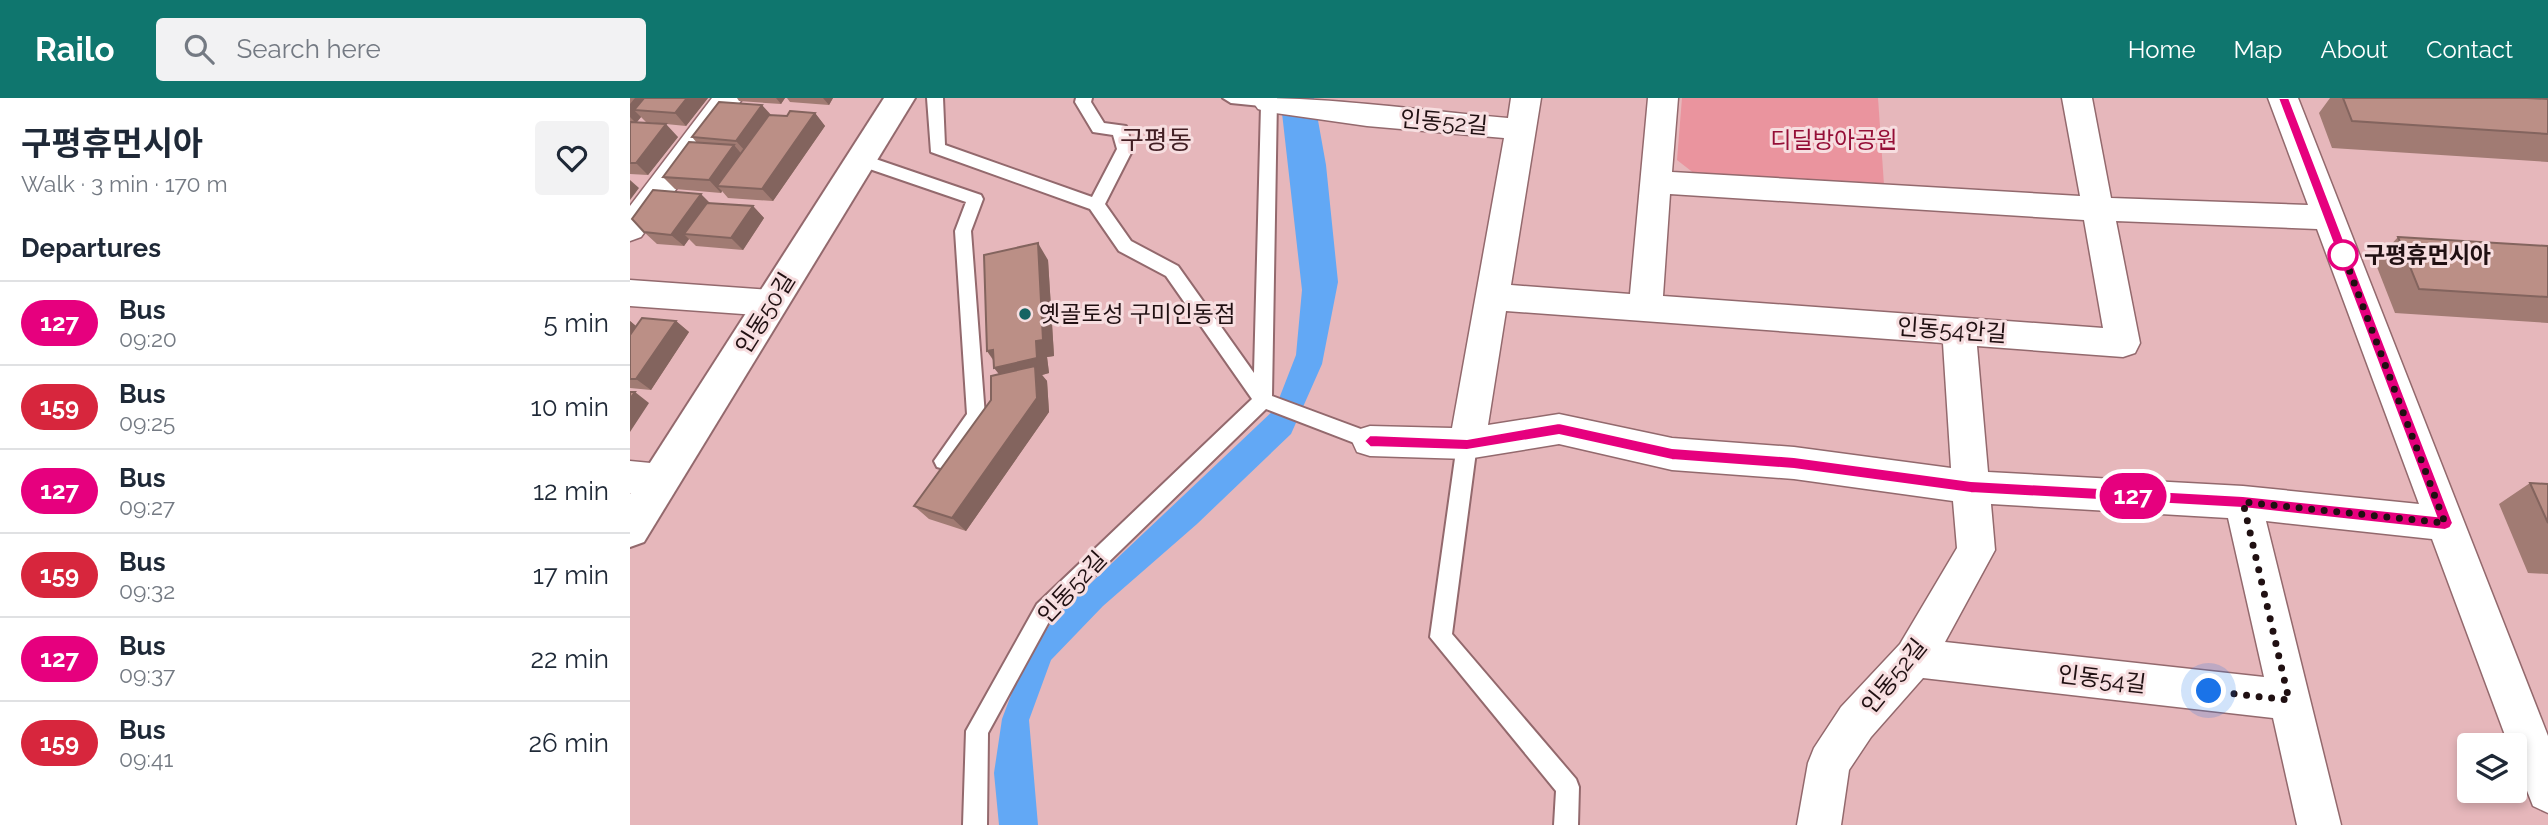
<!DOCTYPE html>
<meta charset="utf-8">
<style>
:root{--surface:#fff;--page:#f2f2f3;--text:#1f2937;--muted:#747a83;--line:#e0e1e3;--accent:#0f766e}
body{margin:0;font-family:Raleway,"Noto Sans KR",sans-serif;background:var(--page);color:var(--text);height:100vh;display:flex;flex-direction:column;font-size:26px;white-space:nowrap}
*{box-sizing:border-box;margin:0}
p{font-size:23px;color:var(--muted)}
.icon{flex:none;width:38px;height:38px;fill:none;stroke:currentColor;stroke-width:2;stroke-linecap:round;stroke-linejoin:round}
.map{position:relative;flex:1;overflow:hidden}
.drawer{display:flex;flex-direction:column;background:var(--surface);width:630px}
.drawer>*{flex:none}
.badge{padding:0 14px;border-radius:23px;font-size:24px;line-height:46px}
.controls{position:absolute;left:1827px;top:635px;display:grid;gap:14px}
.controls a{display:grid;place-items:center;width:70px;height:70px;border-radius:7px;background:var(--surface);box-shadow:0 4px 10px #0003;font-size:35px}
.you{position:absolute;width:35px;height:35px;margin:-18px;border:5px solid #fff;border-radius:50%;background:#1a73e8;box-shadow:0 0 0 10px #1a73e833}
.map>.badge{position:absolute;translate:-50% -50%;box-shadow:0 0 0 4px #fff}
h2{padding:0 21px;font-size:26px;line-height:63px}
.round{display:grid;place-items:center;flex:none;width:74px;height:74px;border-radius:7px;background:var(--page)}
.head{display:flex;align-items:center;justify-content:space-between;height:119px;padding:0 21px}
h1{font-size:33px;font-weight:700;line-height:52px}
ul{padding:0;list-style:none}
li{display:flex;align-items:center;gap:21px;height:84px;padding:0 21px;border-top:2px solid var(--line)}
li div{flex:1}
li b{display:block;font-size:26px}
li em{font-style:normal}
li .badge{min-width:77px;font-weight:700;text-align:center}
header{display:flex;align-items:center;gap:42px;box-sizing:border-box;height:98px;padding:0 35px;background:var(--accent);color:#fff}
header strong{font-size:33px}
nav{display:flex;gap:38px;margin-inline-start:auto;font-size:24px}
.search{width:490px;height:63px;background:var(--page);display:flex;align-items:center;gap:18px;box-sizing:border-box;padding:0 24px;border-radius:7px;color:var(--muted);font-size:26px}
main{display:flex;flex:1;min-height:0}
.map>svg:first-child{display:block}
.green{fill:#ea949e}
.water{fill:#62a8f5}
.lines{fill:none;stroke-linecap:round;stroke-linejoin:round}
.lane-casing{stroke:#93696d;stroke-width:4}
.street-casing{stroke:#93696d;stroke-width:3}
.secondary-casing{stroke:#93696d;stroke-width:4}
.lane{fill:#fff;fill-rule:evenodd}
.street{fill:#fff;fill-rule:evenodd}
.secondary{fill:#fff;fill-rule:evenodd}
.wall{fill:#a17b73}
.shaded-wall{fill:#83645e}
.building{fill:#bb8f86;stroke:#83645e;stroke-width:2}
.line{fill:#e6007e;stroke:#fff;stroke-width:2}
.walk{stroke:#201012;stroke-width:7;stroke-dasharray:0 12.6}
.stop-dot{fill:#fff;stroke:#e6007e;stroke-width:3.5}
.poi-dot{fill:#166463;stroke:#f7dee0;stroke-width:2.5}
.labels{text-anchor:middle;stroke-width:6;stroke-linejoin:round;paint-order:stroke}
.street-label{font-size:23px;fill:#201012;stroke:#f7dee0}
.park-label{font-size:23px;fill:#950e37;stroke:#f7dee0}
.stop-label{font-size:23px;font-weight:bold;fill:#201012;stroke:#f7dee0;text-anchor:start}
.poi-label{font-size:23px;fill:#201012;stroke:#f7dee0;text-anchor:start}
.quarter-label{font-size:26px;fill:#411e23;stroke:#f7dee0}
</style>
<header>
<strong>Railo</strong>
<div class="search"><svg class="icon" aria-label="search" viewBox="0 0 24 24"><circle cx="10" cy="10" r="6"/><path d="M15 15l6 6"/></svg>Search here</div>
<nav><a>Home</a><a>Map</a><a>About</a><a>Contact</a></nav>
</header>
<main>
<section class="drawer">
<div class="head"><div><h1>구평휴먼시아</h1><p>Walk · 3 min · 170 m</p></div><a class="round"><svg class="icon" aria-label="heart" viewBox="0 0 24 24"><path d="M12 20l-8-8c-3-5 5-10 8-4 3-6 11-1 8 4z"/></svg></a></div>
<h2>Departures</h2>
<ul>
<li><span class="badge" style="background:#e6007e;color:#fff">127</span><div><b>Bus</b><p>09:20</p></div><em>5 min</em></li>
<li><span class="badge" style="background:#d7263d;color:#fff">159</span><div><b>Bus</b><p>09:25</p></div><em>10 min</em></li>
<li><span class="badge" style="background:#e6007e;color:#fff">127</span><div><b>Bus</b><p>09:27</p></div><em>12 min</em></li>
<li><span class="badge" style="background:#d7263d;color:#fff">159</span><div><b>Bus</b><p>09:32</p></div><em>17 min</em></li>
<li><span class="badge" style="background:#e6007e;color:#fff">127</span><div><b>Bus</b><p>09:37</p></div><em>22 min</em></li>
<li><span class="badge" style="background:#d7263d;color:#fff">159</span><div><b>Bus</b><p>09:41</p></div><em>26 min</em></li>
</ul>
</section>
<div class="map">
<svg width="1918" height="727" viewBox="0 0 1918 727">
<rect width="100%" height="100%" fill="#e6b7bb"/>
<path class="green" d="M1052 0H1248L1254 87 1065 76 1047 62Z"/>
<path class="water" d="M653 0H684L696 67 708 184 692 266 661 336 567 426 473 508 421 562 399 622 408 727H369L364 675 372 621 392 568 425 519 645 311 666 257 672 192 652 15Z"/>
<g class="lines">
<defs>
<path id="lane" d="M297 0H313L315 47 462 99 487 51 483 37 463 34 445 4 446 0H462L461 4 474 25 496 28 503 51 475 106 501 143 548 168 624 275 631 8 601 5 593 0H647L642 298 747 337 750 343 747 349 740 351 636 311 421 520 358 635 357 727H333L336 633 407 506 622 301 536 178 489 153 460 111 301 54Z
M231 56 351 97 353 101 341 133 355 318 321 369 314 371 307 369 304 363 337 316 325 133 336 104 225 66 223 62Z
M837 338 844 340 847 346 822 536 946 681 949 689 948 727H924L926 693 800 539 827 346 830 340Z"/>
<path id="street" d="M82 0H113L11 139 0 143V108Z
M626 0C710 0 794 13 878 20L881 0H911L881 187 1000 196 1018 0H1048L1042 74 1450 98 1432 0H1462L1481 100 1678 107 1638 0H1668L1918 638V715L1903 708 1885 662V648H1879L1802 441 1636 423 1711 727H1667L1643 620 1293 580 1241 639 1219 672 1211 727H1167L1178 665 1184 650 1211 609 1270 546 1327 450 1323 403 1164 381 1042 372 929 346 837 361 740 358 727 354 722 343 727 332 740 328 822 330 874 40 737 28 638 14 628 11 623 4ZM1040 96 1454 122 1473 230 1033 198ZM1486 123 1687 131 1789 406 1613 388 1358 374 1347 248 1493 259 1505 255 1510 245ZM876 213 1313 245 1321 370 1164 349 1042 340 929 316 858 327ZM1361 406 1598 420 1634 579 1315 544 1365 452Z
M0 182 141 192 153 196 158 205 153 214 141 218 0 208Z
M0 363 31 366 44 371 50 382 44 393 31 398 0 395Z"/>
<path id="secondary" d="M254 0H285L14 444 0 449V396Z"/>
</defs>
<use href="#lane" class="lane-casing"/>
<use href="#street" class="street-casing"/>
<use href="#secondary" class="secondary-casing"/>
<use href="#lane" class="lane"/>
<use href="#street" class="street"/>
<use href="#secondary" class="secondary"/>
</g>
<path class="wall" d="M0 0H78L56 28 16 24 11 19 7 24 48 39 18 77 0 76Z
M107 0H155L151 6 109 3Z
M157 0H203L199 7 160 4Z
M1700 0H1897L1918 1V64L1702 50 1689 15Z
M185 15 195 28 143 103 98 100 92 93 91 95 45 91 33 79 67 45 62 39 141 17 157 18Z
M80 105 123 108 134 120 113 152 66 148 59 141 54 148 27 146 14 134Z
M1768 139 1918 148V225L1765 215 1745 164Z
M418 162 424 258 417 259 419 275 412 277 417 283 419 314 336 433 299 421 284 408 361 302 369 276 363 262 357 253Z
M0 223 6 228 46 223 59 234 21 292 0 290Z
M1900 385 1918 386V476L1898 475 1869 406Z"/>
<path class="shaded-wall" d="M5 0H27L4 12 11 19 6 25 0 19V6Z
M57 0H78L56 28 45 15Z
M146 0H155L151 6Z
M193 0H203L199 7Z
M132 7 143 19 117 55 106 43Z
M185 15 195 28 143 103 132 91Z
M36 26 48 39 18 77 6 65Z
M104 47 115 60 87 88 92 93 91 95 79 82Z
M0 82 9 90 0 102Z
M71 96 83 108 54 136 59 141 54 148 41 137Z
M123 108 134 120 113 152 101 140Z
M408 145 418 162 424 258 417 259 419 275 412 277 417 283 419 314 336 433 322 420 376 285 364 270 369 269 357 253Z
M0 223 7 229 0 239Z
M46 223 59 234 21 292 6 281Z
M5 294 19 305 0 334V301Z"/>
<path class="building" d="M14 0H57L45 15 4 12Z
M1713 0H1897L1918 1V36L1722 23Z
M89 4 132 7 106 43 62 39Z
M160 13 185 15 132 91 87 88 139 17 157 18Z
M0 24 36 26 6 65H0Z
M59 44 104 47 79 82 33 79Z
M23 92 71 96 41 137 14 134 2 121Z
M77 105 123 108 101 140 54 136Z
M1768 139 1918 148V199L1789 191Z
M408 145 413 242 406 243 407 260 364 270 363 252 357 253 354 157Z
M12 220 46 223 6 281H0V237Z
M405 268 407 300 322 420 284 408 361 302V278Z
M0 294H5L0 301Z
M1900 385 1918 386V425Z"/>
<path class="line" d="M1648 0H1659L1823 425 1820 430 1815 432 1613 410 1341 395 1164 371 1042 362 929 337 837 352 740 349 734 343 740 337 837 341 929 325 1042 350 1164 359 1341 383 1613 398 1806 418Z"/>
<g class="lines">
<path class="walk" d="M1579 593 1659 602 1613 404 1815 425 1709 145 1713 157"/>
</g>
<circle class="stop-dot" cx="1713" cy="157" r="14"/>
<circle class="poi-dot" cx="395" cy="216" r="7"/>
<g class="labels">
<g class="street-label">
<text transform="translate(814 24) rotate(5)" y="8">인동52길</text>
<text transform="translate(135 215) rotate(-58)" y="8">인동50길</text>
<text transform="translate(1322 232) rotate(4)" y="8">인동54안길</text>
<text transform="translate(442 489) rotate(-47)" y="8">인동52길</text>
<text transform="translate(1264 578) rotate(-51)" y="8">인동52길</text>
<text transform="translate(1472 581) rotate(7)" y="8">인동54길</text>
</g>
<g class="park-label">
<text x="1204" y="50">디딜방아공원</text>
</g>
<g class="stop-label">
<text x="1734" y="165">구평휴먼시아</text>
</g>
<g class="poi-label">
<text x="409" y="224">옛골토성 구미인동점</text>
</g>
<g class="quarter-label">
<text x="526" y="51">구평동</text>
</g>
</g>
</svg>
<div class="controls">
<a><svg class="icon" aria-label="layers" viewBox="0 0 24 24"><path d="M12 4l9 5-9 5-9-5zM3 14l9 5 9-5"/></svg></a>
</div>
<div class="you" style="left:1579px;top:593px"></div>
<b class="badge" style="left:1503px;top:398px;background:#e6007e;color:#fff">127</b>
</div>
</main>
